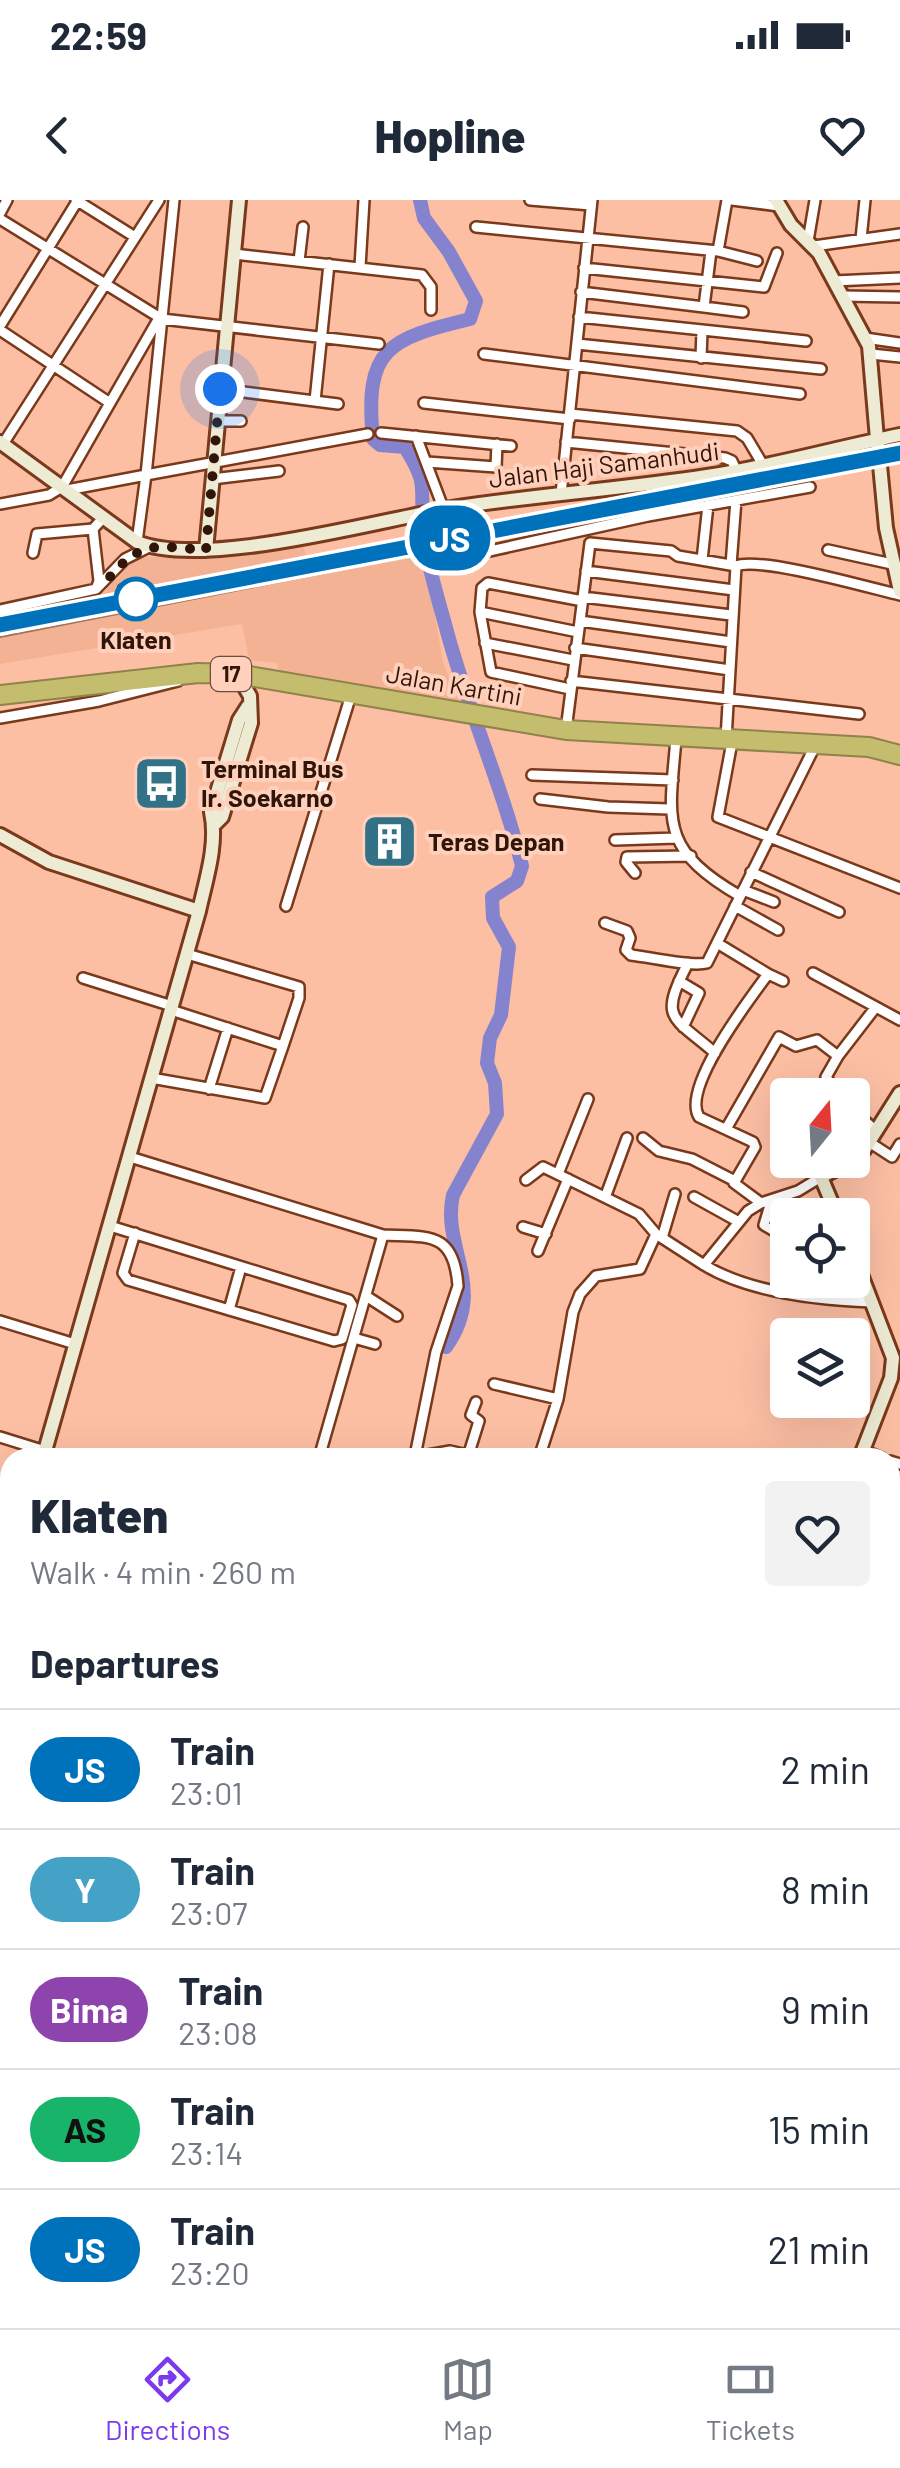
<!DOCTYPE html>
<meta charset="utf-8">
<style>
:root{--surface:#fff;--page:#f2f2f3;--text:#1f2937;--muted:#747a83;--line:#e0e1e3;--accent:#7c3aed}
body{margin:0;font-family:Barlow,sans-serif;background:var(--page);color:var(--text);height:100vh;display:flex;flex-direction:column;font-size:38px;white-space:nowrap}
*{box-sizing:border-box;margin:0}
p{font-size:32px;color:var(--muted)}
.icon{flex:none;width:55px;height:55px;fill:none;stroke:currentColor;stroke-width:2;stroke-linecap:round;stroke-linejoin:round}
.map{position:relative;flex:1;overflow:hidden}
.drawer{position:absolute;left:0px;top:1248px;width:900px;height:882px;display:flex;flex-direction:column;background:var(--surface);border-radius:30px 30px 0 0;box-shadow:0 10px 40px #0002}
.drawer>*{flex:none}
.badge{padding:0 20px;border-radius:32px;font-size:35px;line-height:65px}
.needle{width:65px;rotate:18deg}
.fabs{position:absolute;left:770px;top:878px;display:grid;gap:20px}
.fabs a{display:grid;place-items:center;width:100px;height:100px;border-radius:10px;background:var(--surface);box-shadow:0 10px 40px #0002;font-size:50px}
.you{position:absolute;width:50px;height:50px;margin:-25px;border:8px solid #fff;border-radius:50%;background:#1a73e8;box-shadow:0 0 0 15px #1a73e833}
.map>.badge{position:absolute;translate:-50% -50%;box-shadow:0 0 0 5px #fff}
h2{padding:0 30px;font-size:38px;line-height:90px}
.round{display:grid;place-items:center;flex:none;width:105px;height:105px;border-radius:10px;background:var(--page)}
.overview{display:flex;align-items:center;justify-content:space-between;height:170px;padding:0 30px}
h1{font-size:48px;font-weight:800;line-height:75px}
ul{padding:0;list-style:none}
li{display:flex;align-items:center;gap:30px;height:120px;padding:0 30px;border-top:2px solid var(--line)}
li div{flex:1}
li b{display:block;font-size:38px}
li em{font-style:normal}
li .badge{min-width:110px;font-weight:700;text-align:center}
.status{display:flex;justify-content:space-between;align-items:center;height:70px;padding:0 50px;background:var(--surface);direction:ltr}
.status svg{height:28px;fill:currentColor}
header{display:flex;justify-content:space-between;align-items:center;height:130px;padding:0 30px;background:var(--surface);font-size:45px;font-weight:800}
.menu{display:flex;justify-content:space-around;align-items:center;height:140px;border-top:2px solid var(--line);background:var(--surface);font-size:28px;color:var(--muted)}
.menu a{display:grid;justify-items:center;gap:5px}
.menu .active{color:var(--accent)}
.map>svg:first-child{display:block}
.built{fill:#f4b295}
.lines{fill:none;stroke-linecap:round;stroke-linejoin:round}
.river{stroke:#8683ce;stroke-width:14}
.street-casing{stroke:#7a391a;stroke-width:14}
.secondary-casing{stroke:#7a391a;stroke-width:18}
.highway-casing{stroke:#90824a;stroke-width:22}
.street{stroke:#fff;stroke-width:9}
.secondary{stroke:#edebd3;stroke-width:12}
.highway{stroke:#c3bd6d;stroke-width:18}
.rail-casing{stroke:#9f725d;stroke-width:6}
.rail{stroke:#ffd0bc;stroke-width:2.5;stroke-dasharray:8;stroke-linecap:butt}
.line-casing{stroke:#fff;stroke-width:22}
.line{stroke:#0072bc;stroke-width:15}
.walk{stroke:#301508;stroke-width:10;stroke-dasharray:0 18}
.stop-dot{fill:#fff;stroke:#0072bc;stroke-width:5}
.labels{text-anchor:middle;stroke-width:8;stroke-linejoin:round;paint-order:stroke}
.shield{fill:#ffd0bc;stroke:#6e4d3e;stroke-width:2.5}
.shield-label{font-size:22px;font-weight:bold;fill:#301508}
.street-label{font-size:25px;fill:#301508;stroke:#ffd0bc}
.stop-label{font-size:25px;font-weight:bold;fill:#301508;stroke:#ffd0bc}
.poi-label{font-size:25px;font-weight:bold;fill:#301508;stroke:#ffd0bc;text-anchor:start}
</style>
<div class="status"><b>22:59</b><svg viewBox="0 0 49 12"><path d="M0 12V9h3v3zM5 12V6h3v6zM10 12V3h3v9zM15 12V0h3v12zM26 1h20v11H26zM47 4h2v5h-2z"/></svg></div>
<header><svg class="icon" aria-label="back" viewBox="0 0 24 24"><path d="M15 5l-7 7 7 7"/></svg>Hopline<svg class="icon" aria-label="heart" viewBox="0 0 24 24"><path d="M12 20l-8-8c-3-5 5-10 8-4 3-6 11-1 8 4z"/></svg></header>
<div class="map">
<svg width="900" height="2128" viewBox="0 0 900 2128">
<rect width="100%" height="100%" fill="#fcbfa4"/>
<path class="built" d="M422 335 443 463 461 504 347 486 279 471 277 463 249 460 242 424 0 464V417L107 391 106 382 118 379 132 360 148 357 213 358 302 341 307 360Z"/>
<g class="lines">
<path class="river" d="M420 0 424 18 449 52 476 101 470 119C388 139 364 148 373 239L380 245 405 247C429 286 420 285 423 326 426 359 436 392 445 424 466 506 502 584 522 666L517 681 492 697 493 718 509 747 501 815 490 838 487 863 495 883 497 914 453 995C441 1048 488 1088 446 1147"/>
<defs>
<path id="street" d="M76 0 135 37
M174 0 146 275 368 234
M530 0 591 5
M732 0 779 6
M0 13 7 0
M0 19 162 119 379 144
M476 27 718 51 727 0
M861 39 865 0
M808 41 815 0
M814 46 900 34
M718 51 757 61
M234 54 422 75 431 87V110
M299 61 303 27
M360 67 364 0
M584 68 764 87 777 53
M834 81 900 78
M581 92 704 107 711 51
M842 96 900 97
M704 107 743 112
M579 117 806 141
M0 126 78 0
M0 130 110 203 62 287 49 295 0 304
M865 138 900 143
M577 144 821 169
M484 154 800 194
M871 154 900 157
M701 158 702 131
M220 189 338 204
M315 201 329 64
M110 203 159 118
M424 203 570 219
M570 214 737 231 747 238 763 265
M217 221H241
M381 233 511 246
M416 236 444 310
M566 242 725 258 732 261 736 270
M3 244 159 0
M427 262 496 267 497 244
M212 279 279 271
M67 290 146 275 137 342
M561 294 592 0
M93 329 99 381 96 389
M828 350 892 364
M33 353 37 334 93 329 103 318
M458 358 648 316 810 287
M702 360 708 305
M731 365 736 300
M736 366C759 356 870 388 900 395
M586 371 734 390
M583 397 731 415
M0 410 96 389 125 359 149 347
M480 412 578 432
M580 421 731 442
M485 443 573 460
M575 448 730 470
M571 481 859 514
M570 489 491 472 480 412 482 388 488 383 583 401
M0 518 99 501 178 481
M566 530 590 343 671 351 678 356 736 366 726 539
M676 539C669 621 659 649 740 696
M732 542 718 617 900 688
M532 575 673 580
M540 599 608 607 669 609
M615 640 676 638
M751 672 839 712
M635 673 626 662 627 657 691 656
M743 690 774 702
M286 706 351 495
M735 706 778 730
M605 723 627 731 630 738 626 750 631 755C650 757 691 767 707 763L815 546
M717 743 768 774C749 800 681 888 699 917L753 942 755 947 734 983 761 1003
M187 754 299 787V798L283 846
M688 763C659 820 671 815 715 853
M813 773 900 820
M768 774 783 781
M83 778 172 806
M679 781 699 793 683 827
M838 856 826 877 838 895
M151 878 265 898 283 846 171 810
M209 889 228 828
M852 909 876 931
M726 929 779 837 796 846 817 840 838 856 875 808
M643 938 659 951 692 959 735 981
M869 942 892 957 900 944
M130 957 383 1035 319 1258
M558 974 588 899
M526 980 543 967 639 1014 656 1034
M606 995 627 938
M694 997 739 1022
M771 1002 764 1025 786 1038
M110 1026C190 1050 269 1076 349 1100L352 1105 342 1139 334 1141 128 1080 123 1073 135 1033
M523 1027 546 1034
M383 1035C429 1037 454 1031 458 1086L436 1152 415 1256
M662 1038 675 994
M538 1051 568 979
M704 1065C750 1093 818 1100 872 1102
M366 1096 397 1116
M229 1110 241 1067
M0 1121 75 1144
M354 1138 375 1144
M494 1184 558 1199
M0 1237 45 1251
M863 1250 882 1258
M469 1253 479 1221 471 1215 476 1202
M411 1258 450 1251 481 1258
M539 1258 558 1199 573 1112 580 1094 596 1076 640 1069 656 1034 704 1065 748 1011 761 1003 798 991 821 977
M890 1261 900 1264
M0 1320 10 1323
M0 1637 10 1641
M0 1722 10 1693
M0 1811 10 1815
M0 1908 10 1912
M890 1938 900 1942
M205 2120 216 2128
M281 2120V2128
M459 2120 460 2128
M314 2128 318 2120
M346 2128 348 2120
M415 2128 416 2120"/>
<path id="secondary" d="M776 0 791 25 819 53 869 146 877 239
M0 242 137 342C205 369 375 321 451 308 536 295 622 289 707 276 773 266 835 248 900 235
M878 244 886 328 900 391
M206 350 239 0
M214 625 222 617 251 523 250 496 237 474
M0 635 49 662 199 711
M837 1015 821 977 854 960 864 950 900 893
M852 1051 893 1158 891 1178 860 1258
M43 1258 199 711C206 679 218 644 211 612L239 520 248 506
M0 1410 10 1375
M0 1722 10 1731
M0 1853 10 1825
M552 2128 555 2120"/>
<path id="highway" d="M0 495 198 473 237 474 566 530 869 547 900 555"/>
</defs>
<use href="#street" class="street-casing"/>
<use href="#secondary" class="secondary-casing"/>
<use href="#highway" class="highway-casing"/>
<use href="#street" class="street"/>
<use href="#secondary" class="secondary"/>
<use href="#highway" class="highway"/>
<defs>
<path id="rail" d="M0 435 900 258"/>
</defs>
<use href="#rail" class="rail-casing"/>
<use href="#rail" class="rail"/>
</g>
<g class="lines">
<defs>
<path id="line" d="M0 425 900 253"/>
</defs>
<use href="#line" class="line-casing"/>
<use href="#line" class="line"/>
<path class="walk" d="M136 399 109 378C142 338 159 347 206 350L220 189"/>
</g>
<defs>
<symbol id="bus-square" viewBox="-11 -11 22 22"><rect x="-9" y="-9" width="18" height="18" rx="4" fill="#337187" stroke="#ffd0bc"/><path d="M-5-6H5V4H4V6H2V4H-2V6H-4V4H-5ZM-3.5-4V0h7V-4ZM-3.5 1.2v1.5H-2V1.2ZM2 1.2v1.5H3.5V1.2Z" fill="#fff"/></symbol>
<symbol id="building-square" viewBox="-11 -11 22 22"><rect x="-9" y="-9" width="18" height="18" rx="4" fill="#337187" stroke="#ffd0bc"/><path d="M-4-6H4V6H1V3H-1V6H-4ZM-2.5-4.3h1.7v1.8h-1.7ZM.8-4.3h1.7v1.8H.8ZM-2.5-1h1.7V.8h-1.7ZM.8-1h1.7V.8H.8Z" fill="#fff"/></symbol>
</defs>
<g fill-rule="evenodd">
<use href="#bus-square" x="130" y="552" width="63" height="63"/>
<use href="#building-square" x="358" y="610" width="63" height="63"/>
</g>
<circle class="stop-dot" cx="136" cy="399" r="20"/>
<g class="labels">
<rect class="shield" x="211" y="457" width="40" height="34" rx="8"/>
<g class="shield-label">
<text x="231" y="482">17</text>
</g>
<g class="street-label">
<text transform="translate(604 265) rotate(-7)" y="9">Jalan Haji Samanhudi</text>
<text transform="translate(454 485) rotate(10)" y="9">Jalan Kartini</text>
</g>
<g class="stop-label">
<text x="136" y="449">Klaten</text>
</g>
<g class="poi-label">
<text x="201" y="578">Terminal Bus<tspan x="201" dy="29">Ir. Soekarno</tspan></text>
<text x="428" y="651">Teras Depan</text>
</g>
</g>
</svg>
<div class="fabs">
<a><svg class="needle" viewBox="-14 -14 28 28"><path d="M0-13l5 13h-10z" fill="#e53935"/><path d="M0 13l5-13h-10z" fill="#747a83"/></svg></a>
<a><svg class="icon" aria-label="locate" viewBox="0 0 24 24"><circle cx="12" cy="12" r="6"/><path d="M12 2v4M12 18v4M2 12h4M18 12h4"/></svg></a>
<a><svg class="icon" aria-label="layers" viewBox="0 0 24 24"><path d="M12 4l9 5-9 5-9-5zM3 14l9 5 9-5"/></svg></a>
</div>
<div class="you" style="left:220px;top:189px"></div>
<b class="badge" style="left:450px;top:338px;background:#0072bc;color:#fff">JS</b>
<section class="drawer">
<div class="overview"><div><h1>Klaten</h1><p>Walk · 4 min · 260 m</p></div><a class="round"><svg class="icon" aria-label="heart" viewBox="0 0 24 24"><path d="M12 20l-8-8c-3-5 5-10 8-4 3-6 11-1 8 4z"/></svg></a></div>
<h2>Departures</h2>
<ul>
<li><span class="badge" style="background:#0072bc;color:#fff">JS</span><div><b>Train</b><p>23:01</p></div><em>2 min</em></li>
<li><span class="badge" style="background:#43a2c5;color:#fff">Y</span><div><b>Train</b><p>23:07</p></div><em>8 min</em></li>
<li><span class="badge" style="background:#8e44ad;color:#fff">Bima</span><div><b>Train</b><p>23:08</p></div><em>9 min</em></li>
<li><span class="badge" style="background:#17b46a;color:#111">AS</span><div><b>Train</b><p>23:14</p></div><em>15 min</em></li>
<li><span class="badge" style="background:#0072bc;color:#fff">JS</span><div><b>Train</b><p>23:20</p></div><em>21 min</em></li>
</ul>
</section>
</div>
<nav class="menu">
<a class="active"><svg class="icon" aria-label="directions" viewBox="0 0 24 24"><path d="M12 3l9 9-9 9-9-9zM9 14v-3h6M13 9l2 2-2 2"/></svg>Directions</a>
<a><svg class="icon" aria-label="map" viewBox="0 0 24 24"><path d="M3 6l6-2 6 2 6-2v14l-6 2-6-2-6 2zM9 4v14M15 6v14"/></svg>Map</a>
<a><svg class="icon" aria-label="tickets" viewBox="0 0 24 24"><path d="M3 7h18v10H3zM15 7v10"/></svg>Tickets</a>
</nav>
